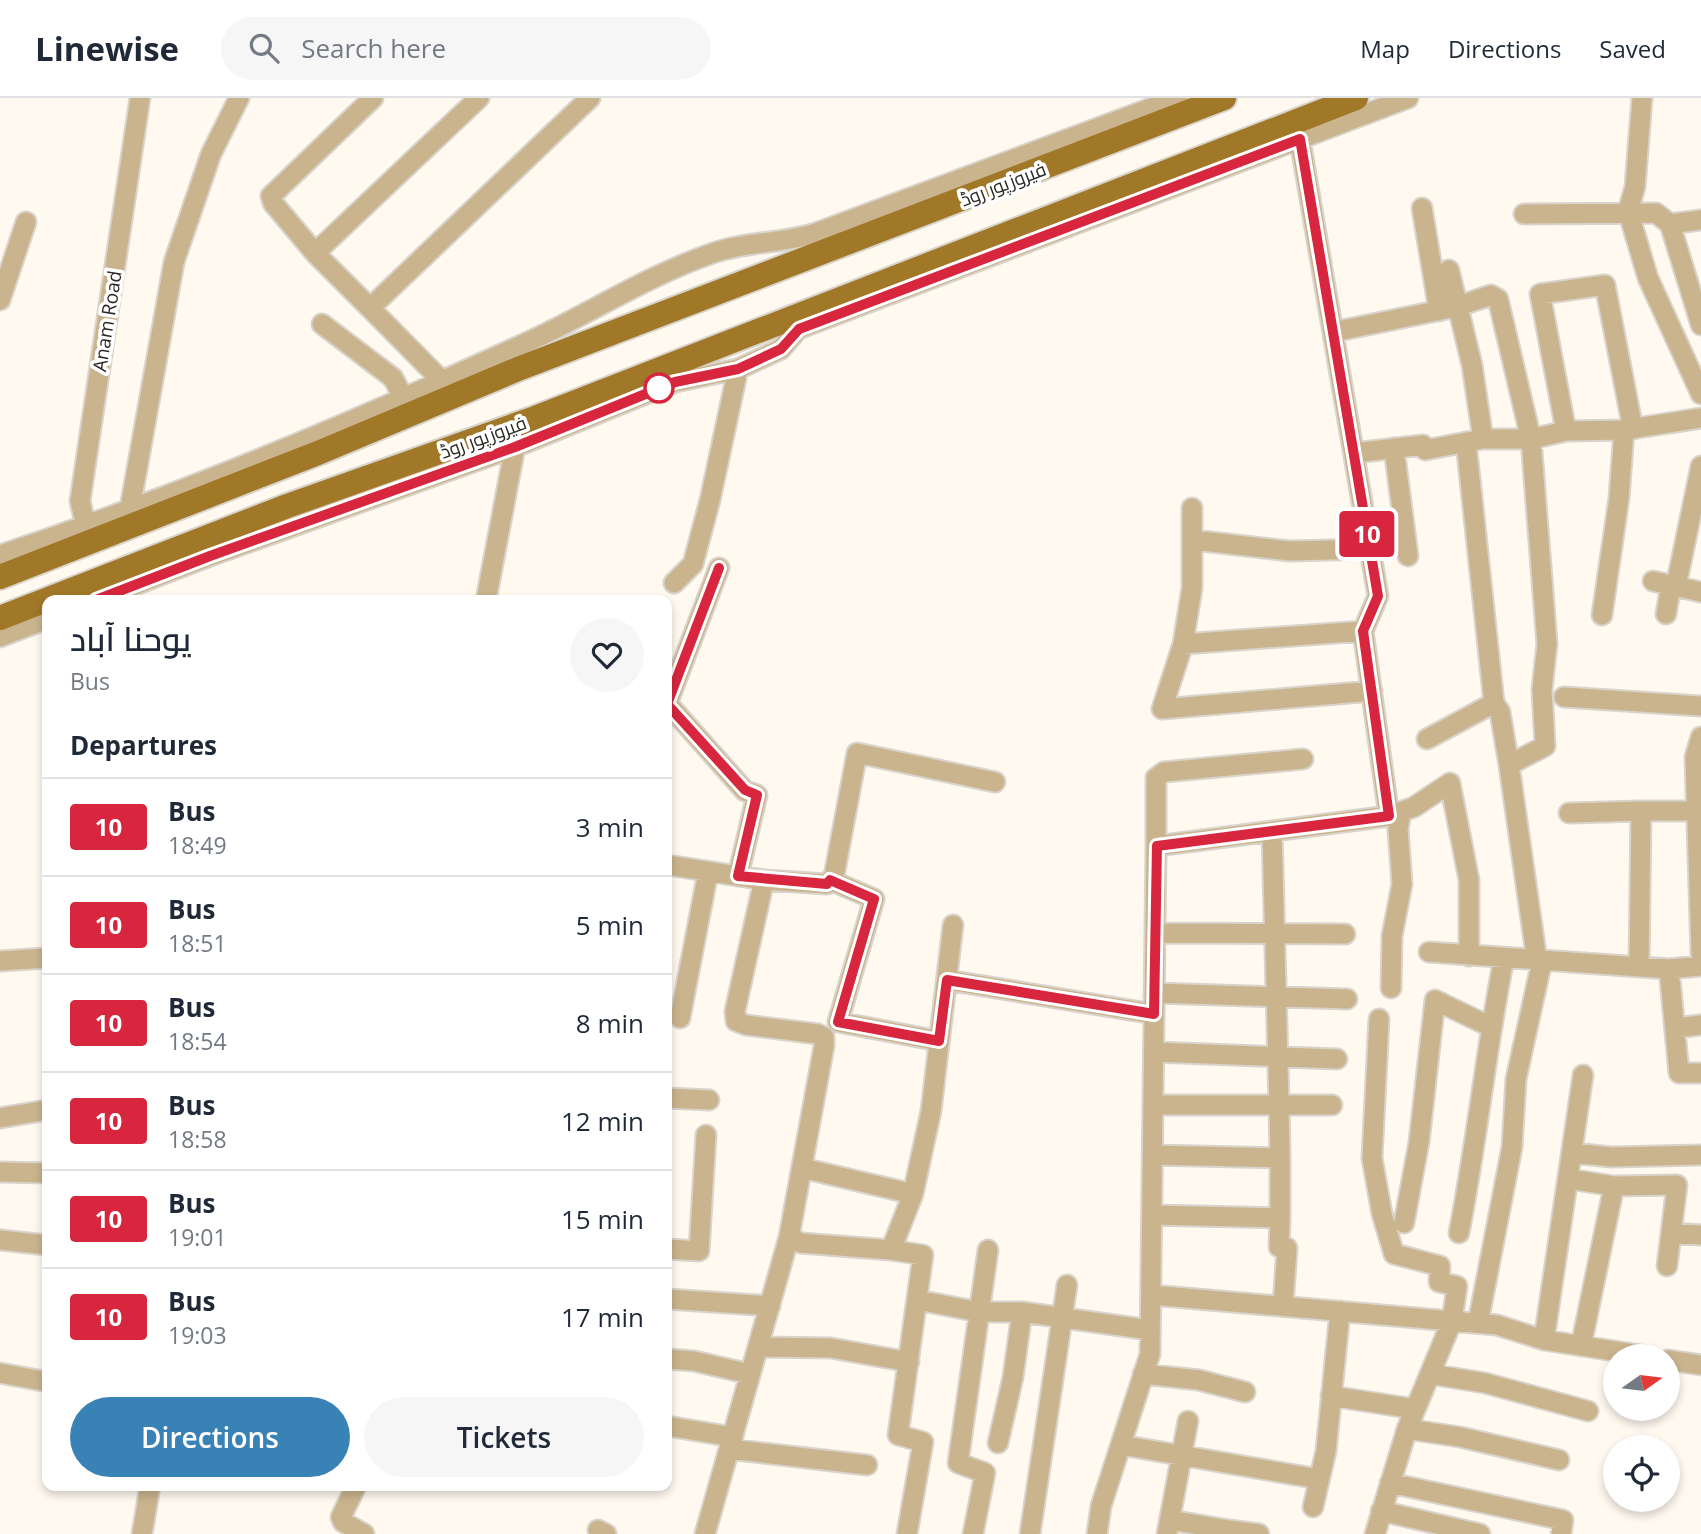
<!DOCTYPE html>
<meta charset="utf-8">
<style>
:root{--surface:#fff;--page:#f6f6f7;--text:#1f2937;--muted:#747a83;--line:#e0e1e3;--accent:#3982b6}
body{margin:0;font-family:"Open Sans",Cairo,sans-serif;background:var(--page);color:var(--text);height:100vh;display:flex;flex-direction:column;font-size:26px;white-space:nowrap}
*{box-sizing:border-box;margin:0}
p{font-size:23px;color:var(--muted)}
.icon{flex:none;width:38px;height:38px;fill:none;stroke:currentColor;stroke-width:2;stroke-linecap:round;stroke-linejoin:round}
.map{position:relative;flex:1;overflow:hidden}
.panel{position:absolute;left:42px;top:497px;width:630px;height:896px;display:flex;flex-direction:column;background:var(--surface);border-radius:14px;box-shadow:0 4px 10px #0003}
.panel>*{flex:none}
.badge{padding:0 14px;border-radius:5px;font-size:24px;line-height:46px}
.needle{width:46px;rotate:76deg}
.tools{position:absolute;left:1603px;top:1246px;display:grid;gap:14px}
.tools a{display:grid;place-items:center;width:77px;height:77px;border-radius:50%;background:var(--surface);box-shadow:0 4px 10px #0003;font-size:35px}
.map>.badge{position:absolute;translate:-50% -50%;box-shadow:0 0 0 4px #fff}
h2{padding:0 28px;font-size:26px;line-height:63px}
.round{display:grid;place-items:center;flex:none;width:74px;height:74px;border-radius:37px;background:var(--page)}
.headline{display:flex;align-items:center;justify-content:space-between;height:119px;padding:0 28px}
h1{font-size:33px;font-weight:600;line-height:52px}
.cta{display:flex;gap:14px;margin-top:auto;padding:14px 28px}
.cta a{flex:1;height:80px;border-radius:42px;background:var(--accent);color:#fff;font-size:28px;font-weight:600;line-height:80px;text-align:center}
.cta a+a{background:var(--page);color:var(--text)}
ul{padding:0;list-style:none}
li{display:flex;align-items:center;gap:21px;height:98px;padding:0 28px;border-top:2px solid var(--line)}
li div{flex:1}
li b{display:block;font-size:26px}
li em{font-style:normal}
li .badge{min-width:77px;font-weight:700;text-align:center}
header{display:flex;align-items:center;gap:42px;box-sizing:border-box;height:98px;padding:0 35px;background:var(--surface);border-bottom:2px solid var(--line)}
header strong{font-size:33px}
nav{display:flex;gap:38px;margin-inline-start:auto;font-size:24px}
.search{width:490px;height:63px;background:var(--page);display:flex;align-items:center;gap:18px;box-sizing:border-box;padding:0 24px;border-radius:38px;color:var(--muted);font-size:26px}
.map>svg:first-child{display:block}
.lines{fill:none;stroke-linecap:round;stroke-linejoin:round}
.minor-casing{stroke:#d9d4cb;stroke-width:23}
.major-casing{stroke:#d9d4cb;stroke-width:28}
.minor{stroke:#cab48e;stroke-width:19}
.major{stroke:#a07827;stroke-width:24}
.line-casing{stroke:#fff;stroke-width:16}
.line{stroke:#d7263d;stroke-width:10}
.stop-dot{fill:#fff;stroke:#d7263d;stroke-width:3.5}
.labels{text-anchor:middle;stroke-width:7;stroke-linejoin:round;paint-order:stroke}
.street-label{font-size:19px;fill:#2c2925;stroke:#fff}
</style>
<header>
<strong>Linewise</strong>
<div class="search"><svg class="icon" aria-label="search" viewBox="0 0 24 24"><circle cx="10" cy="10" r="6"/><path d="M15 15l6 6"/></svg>Search here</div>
<nav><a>Map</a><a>Directions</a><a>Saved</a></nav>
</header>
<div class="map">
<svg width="1701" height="1436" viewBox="0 0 1701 1436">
<rect width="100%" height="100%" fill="#fff9f0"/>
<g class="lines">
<defs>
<path id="minor" d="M1642 0 1635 89 1628 113 1648 180 1701 296
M1300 42 1378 498 1363 533 1389 718
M1422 110 1439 213
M1524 116 1656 115 1670 126 1701 122
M1670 126 1701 227
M315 155 273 105 271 98 373 0
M1449 172 1472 267 1483 341
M0 202 26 124
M370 210 315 155 479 0
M322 226 393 280 403 299
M1333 234 1456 209 1491 197 1498 201 1531 341 1547 546 1542 591 1545 648 1509 667
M442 283 370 210 590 0
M1566 333 1540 196 1605 187 1633 331
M1394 350 1408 458
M1354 355 1423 347 1425 352 1483 341H1531L1566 333 1624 332 1701 320
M130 410 174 164 211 56 239 0
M1192 410V490L1183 546 1162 611 1372 593
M88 438 80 403 140 0
M1193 442 1290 453 1370 451
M0 457C150 407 300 347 444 282 487 262 532 244 574 221 620 197 664 172 713 155 747 143 782 146 816 135L1178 0
M1653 483 1701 494
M674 485 693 466 710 402 738 271
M1676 488 1701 368
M96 502 210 458 515 349 675 284 738 271 781 251 798 231 1408 0
M486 502 515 349
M1666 516 1671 487
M1602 517 1619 400 1624 332
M0 539 47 521
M1183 546 1363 533
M1564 599 1701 608
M667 605 745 693 757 697 738 778
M1494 605 1500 614 1509 667 1537 863
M667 606 719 470
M1701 639 1695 659 1701 855
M1427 641 1494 605 1466 344
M1569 715 1641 713
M1272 733 1279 1007H1332
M1156 748V680L1164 674 1303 661
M667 767 764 782 827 786 834 778 857 655 995 684
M830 782 874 801 838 924 939 943
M1155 835 1345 836
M1429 854 1669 871
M0 863 47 860
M1701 868 1669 871 1679 975H1701
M1639 869 1641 713H1701
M947 882 1154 916
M1391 890 1392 838 1402 786 1398 731 1401 714
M1155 895 1347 901
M680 920 708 774
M1675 930 1701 927
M1154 954 1337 961
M667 1000 709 1002
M1153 1007H1279L1280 1060
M0 1020 47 1012
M1573 1055 1611 1059 1701 1057
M1153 1057 1280 1060V1120
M802 1070 913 1096
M0 1074 47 1075
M1569 1081 1614 1088 1581 1248
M1614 1088 1677 1087 1667 1168
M1152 1117 1280 1120 1279 1149 1287 1150 1283 1208
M1404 1125 1419 1044 1435 902 1491 929
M1459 1135C1477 1043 1486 951 1504 860
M1671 1135 1701 1137
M789 1139 801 1145 891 1152
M0 1142 47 1147
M667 1151 699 1153 706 1037
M1151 1197 1497 1227 1544 1242 1646 1258
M667 1201 770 1208
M918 1202 979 1214H1022L1013 1279 998 1345
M1022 1214 1150 1232
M1478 1225 1512 1049 1516 981 1542 863
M1544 1242 1583 977
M758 1249 831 1250 909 1264
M667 1261 694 1263 750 1276
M1668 1262 1701 1267
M0 1275 43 1283
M1143 1276 1199 1282 1245 1294
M1430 1276 1485 1285 1588 1313
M1331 1298 1415 1311
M667 1328 733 1339
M1407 1331 1460 1339 1559 1362
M1121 1347 1319 1381
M729 1351 867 1367
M1390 1385 1563 1422 1561 1436
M356 1388 341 1419 343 1424 364 1436
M1313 1409 1326 1353 1340 1213
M1381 1413 1480 1436
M1170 1422 1229 1432V1436
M598 1432 606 1436
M1229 1432 1259 1436
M142 1436 150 1388
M705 1436 789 1139 824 948V939L818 936 746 927 736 923 735 913 764 782
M907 1436 923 1344 898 1337 923 1157 891 1152 913 1096 931 1013 953 827
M973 1436 985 1375 958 1365 988 1152
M1030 1436 1067 1187
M1097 1436 1101 1408 1150 1256 1156 748 1389 718 1414 709 1450 685 1469 782V858
M1167 1436 1188 1323
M1375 1436 1407 1331 1452 1223 1457 1188 1439 1184 1440 1168 1394 1156 1382 1116 1372 1060 1379 921"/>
<path id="major" d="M0 479 318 355 518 271 1224 0
M0 520 287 408 535 320 1356 0"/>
</defs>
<use href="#minor" class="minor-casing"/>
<use href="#major" class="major-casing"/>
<use href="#minor" class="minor"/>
<use href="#major" class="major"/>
</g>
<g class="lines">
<defs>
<path id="line" d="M96 502 210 458 515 349 675 284 738 271 781 251 799 231 1300 41 1378 498 1363 533 1389 718 1157 748 1154 916 947 882 939 943 838 924 874 801 830 782 827 786 738 778 757 697 745 692 667 606 719 470"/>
</defs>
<use href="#line" class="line-casing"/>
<use href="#line" class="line"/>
</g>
<circle class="stop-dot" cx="659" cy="290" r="14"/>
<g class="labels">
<g class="street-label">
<text transform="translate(1003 86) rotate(-21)" y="7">فیروزپور روڈ</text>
<text transform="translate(107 223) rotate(-81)" y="7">Anam Road</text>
<text transform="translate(483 339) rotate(-20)" y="7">فیروزپور روڈ</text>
</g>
</g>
</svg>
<div class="tools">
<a><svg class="needle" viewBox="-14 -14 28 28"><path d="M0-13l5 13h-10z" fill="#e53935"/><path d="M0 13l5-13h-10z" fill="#747a83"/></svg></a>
<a><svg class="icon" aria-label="locate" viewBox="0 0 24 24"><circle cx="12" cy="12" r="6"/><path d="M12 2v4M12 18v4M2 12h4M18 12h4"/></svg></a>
</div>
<b class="badge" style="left:1367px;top:436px;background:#d7263d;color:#fff">10</b>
<section class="panel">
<div class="headline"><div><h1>یوحنا آباد</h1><p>Bus</p></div><a class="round"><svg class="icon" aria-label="heart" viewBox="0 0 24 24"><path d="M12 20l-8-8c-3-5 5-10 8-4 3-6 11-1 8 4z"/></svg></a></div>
<h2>Departures</h2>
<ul>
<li><span class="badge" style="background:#d7263d;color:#fff">10</span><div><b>Bus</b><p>18:49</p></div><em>3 min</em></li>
<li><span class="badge" style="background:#d7263d;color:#fff">10</span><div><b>Bus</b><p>18:51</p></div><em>5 min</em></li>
<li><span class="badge" style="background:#d7263d;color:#fff">10</span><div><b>Bus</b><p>18:54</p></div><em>8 min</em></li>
<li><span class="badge" style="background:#d7263d;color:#fff">10</span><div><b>Bus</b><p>18:58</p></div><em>12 min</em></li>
<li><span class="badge" style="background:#d7263d;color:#fff">10</span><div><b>Bus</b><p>19:01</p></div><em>15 min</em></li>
<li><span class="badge" style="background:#d7263d;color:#fff">10</span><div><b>Bus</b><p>19:03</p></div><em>17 min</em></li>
</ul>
<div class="cta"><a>Directions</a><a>Tickets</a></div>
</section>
</div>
